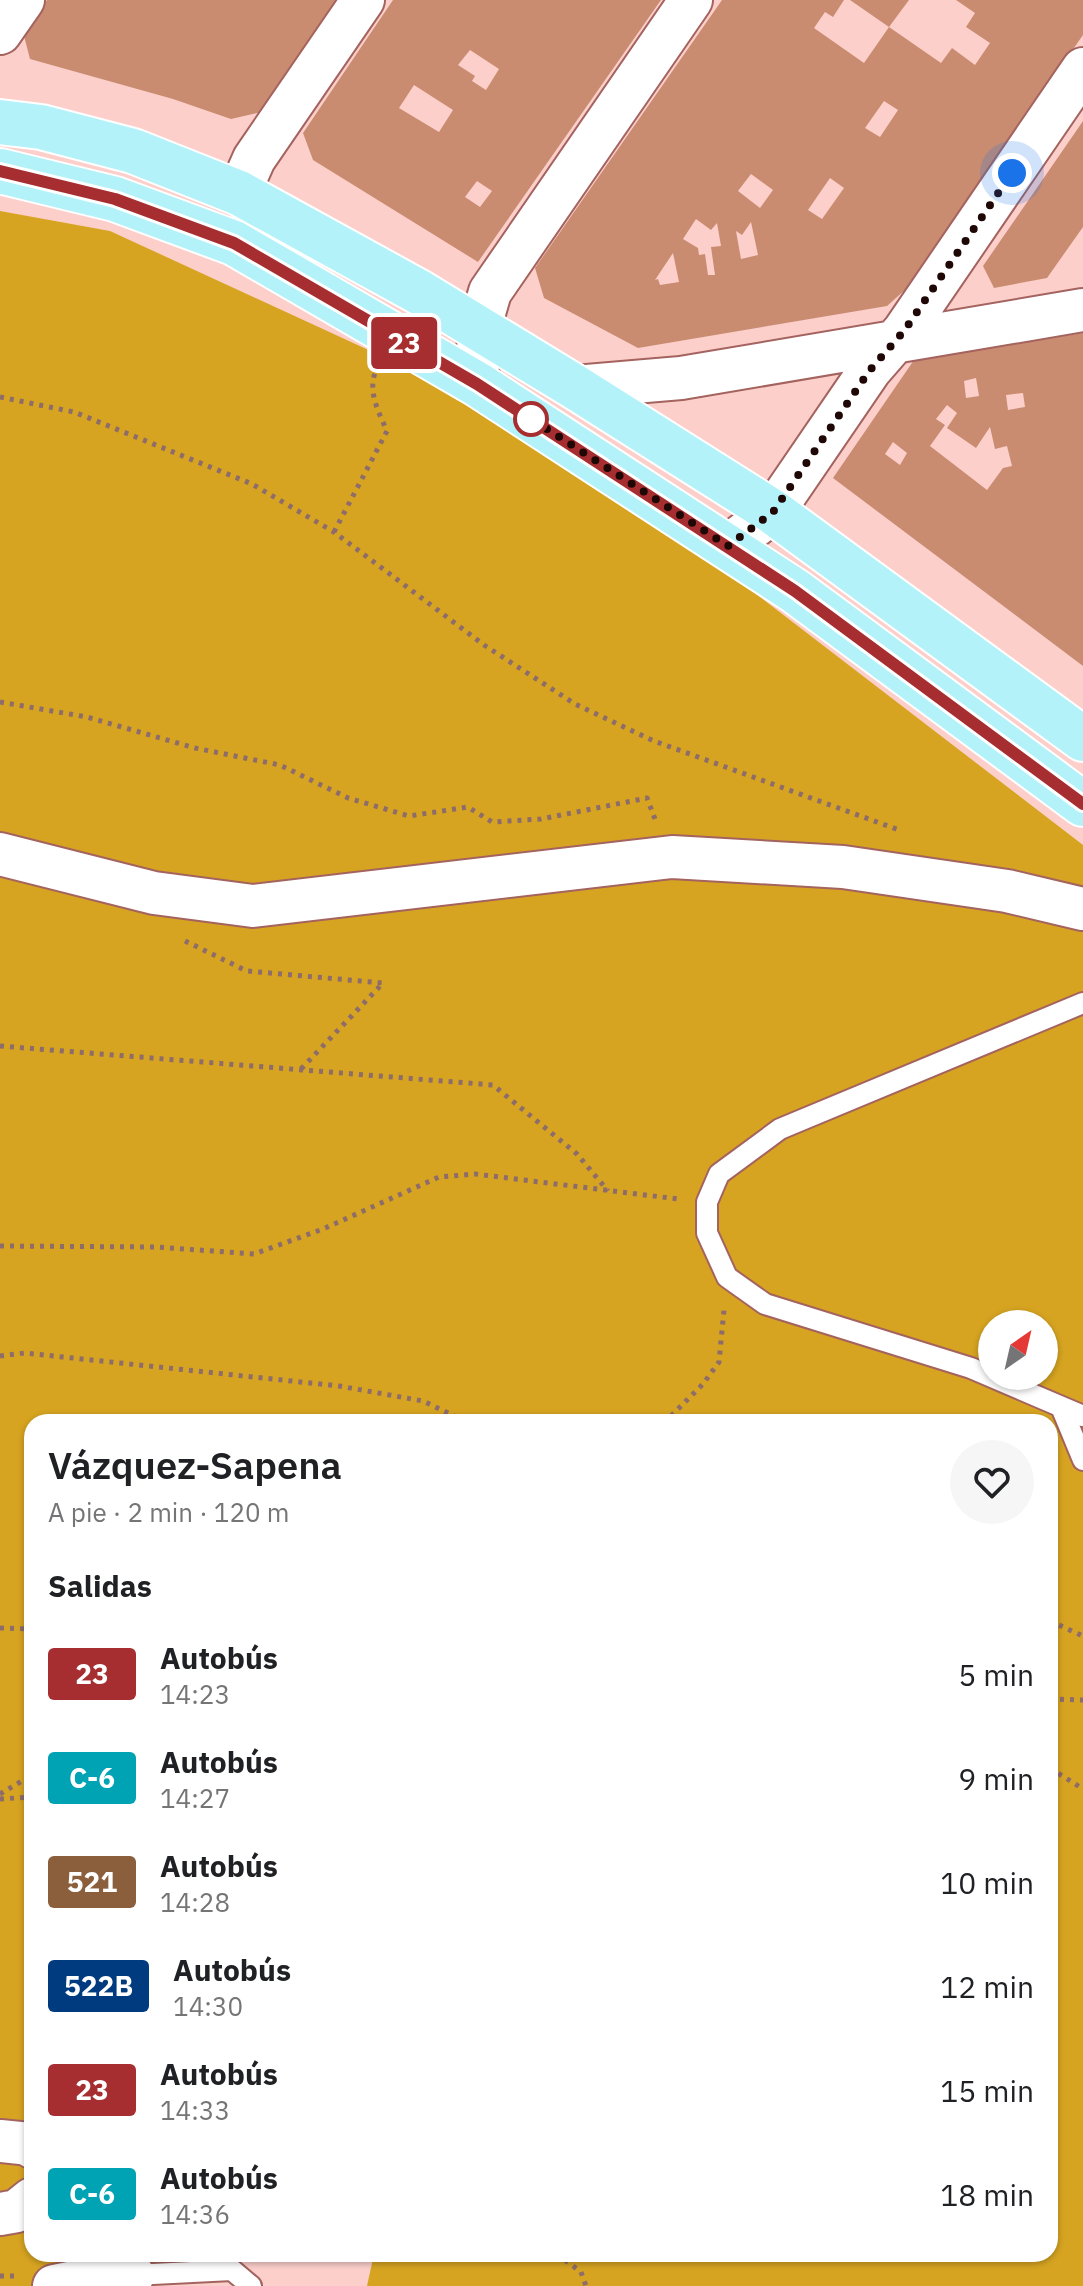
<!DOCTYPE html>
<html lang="es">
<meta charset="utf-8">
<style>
:root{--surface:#fff;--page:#f6f6f6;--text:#202124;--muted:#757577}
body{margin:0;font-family:"IBM Plex Sans",sans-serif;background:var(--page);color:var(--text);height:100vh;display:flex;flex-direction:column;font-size:30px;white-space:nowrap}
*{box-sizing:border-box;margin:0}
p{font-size:26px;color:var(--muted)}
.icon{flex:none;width:44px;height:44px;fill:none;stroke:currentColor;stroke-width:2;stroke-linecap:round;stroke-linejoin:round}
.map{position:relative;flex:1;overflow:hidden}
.side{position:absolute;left:24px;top:1414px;width:1034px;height:848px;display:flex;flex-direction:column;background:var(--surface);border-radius:24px;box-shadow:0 2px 6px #0004}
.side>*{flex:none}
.badge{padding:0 16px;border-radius:6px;font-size:28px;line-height:52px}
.needle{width:52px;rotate:34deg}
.buttons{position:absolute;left:978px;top:1310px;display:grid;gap:16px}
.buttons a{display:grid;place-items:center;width:80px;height:80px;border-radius:50%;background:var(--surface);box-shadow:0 2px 6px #0004;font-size:40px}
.you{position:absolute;width:40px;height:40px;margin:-20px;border:6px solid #fff;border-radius:50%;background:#1a73e8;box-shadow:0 0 0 12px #1a73e833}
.map>.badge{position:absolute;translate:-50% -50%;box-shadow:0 0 0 4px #fff}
h2{padding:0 24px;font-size:30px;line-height:72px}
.round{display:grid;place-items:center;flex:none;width:84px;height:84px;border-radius:42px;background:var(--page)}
.overview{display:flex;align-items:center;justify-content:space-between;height:136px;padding:0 24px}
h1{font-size:38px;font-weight:600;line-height:60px}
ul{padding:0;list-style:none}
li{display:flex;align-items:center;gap:24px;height:104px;padding:0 24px}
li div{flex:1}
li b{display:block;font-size:30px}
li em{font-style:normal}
li .badge{min-width:88px;font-weight:700;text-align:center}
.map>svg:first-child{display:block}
.forest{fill:#d6a421;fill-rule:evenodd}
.building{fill:#ca8c70;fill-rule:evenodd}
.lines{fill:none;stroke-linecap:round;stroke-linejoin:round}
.service-casing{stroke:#a4635e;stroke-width:24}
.minor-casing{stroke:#a4635e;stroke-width:46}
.primary-casing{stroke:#fff;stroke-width:48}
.path{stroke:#8e6c69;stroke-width:5;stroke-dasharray:4 6;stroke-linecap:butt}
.service{stroke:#fff;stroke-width:20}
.minor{stroke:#fff;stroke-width:42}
.primary{stroke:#b4f2fa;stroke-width:44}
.line-casing{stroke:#fff;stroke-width:18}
.line{stroke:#a72e30;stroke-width:12}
.walk{stroke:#1f0706;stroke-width:8;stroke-dasharray:0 14.4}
.stop-dot{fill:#fff;stroke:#a72e30;stroke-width:4}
</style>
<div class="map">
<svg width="1083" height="2286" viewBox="0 0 1083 2286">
<rect width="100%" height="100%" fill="#fccfcb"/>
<path class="forest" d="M0 211 110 231 414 371 751 590 1083 845V2286H367L374 2254H1050V1422H32V2254H136L132 2286H0ZM992 1324H1044V1376H992Z"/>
<path class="building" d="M47 0H337L261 112 231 119 173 99 30 59 23 32Z
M393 0H661L478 262 313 160 303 133ZM470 50 499 69 486 90 472 81 475 76 458 65ZM414 85 453 110 439 132 399 108ZM477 181 492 191 480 207 465 197Z
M722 0H844L833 17 825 12 814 28 864 63 889 27 850 0H909L889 27 941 63 952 48 975 65 990 43 966 27 975 13 956 0H1083V35L906 289 887 306 638 348 544 298 535 268ZM884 101 898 110 880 137 865 128ZM751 174 773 190 760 208 738 191ZM830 178 844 188 822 219 808 210ZM696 219 711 230 717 223 721 246 711 247 715 275H708L705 254 699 255 698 248 683 239ZM751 222 758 255 741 259 736 231 742 235ZM673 253 679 282 660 285 658 279 655 280Z
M1083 121V227L1047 278 994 288 983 266Z
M1083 333V666L833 478 914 360ZM976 378 979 396 966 398 964 381ZM1023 393 1025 407 1008 410 1006 395ZM947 405 957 413 947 428 976 448 990 427 995 449 1007 446 1012 466 1003 468 987 490 930 446 945 425 936 419ZM893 442 907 453 900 465 885 454Z"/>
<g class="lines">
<defs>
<path id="service" d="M1083 1003 780 1129 719 1174 707 1202V1233L727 1277 765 1304 971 1368 1083 1416
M1061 1407 1083 1460
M133 2275 232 2270 251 2286"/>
<path id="minor" d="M0 33 23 0
M239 193 254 159 363 0
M477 384 479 330 490 292 691 0
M575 387 681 378 1083 310
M728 546 773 512 870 370 904 331 1083 69
M0 854 154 893 253 906 672 857 843 867 1007 891 1083 909
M0 2141 30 2144 32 2147
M0 2214 17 2211 32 2199
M54 2286 103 2276 133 2275"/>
<path id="primary" d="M0 122 41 127 133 151 239 193 419 292 575 387 773 512 1083 739
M0 171 115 199 234 243 477 384 795 591 1083 804"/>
</defs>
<use href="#service" class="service-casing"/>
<use href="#minor" class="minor-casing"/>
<use href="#primary" class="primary-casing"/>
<path class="path" d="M0 397 74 412 252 484 334 532 484 645 575 704 654 741 899 830
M334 532 387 431C379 413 368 393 375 373
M0 702 87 717 195 748 280 765 348 798 409 816 468 807 492 822 541 819 647 798 655 819
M185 941 247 971 383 983 301 1069
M0 1046 493 1085 577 1154 608 1191
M0 1246 157 1247 254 1254 323 1229 439 1177 475 1174 678 1199
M0 1356 25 1353 339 1386 423 1401 467 1422
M652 1422 671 1416 703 1384 719 1362 724 1310
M1050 1621 1083 1636
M0 1628 32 1629
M1050 1699 1083 1700
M1050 1768 1083 1789
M0 1794 32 1775
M0 1799 32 1797
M557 2254 581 2272 586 2286
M0 2276H15"/>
<use href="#service" class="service"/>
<use href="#minor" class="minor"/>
<use href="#primary" class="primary"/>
</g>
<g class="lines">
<defs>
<path id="line" d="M0 171 115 199 234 243 477 384 795 591 1083 804"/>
</defs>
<use href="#line" class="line-casing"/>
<use href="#line" class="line"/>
<path class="walk" d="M531 419 527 416 728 546 773 512 870 370 904 331 1012 173"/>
</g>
<circle class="stop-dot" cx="531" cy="419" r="16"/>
</svg>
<div class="buttons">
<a><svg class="needle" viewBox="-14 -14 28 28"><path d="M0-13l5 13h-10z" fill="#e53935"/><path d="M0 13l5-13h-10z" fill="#757577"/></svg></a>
</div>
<div class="you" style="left:1012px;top:173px"></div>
<b class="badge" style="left:404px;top:343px;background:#a72e30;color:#fff">23</b>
<section class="side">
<div class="overview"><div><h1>Vázquez-Sapena</h1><p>A pie · 2 min · 120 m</p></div><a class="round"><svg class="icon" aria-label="heart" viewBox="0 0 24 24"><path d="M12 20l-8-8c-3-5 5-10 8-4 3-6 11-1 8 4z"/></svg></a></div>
<h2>Salidas</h2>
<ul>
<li><span class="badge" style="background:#a72e30;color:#fff">23</span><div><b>Autobús</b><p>14:23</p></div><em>5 min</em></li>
<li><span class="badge" style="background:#00a3b4;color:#fff">C-6</span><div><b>Autobús</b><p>14:27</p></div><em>9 min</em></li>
<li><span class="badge" style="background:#8b5e3c;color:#fff">521</span><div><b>Autobús</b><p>14:28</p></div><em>10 min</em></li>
<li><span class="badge" style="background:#003b80;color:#fff">522B</span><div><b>Autobús</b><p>14:30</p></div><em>12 min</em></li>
<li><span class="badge" style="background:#a72e30;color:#fff">23</span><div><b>Autobús</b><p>14:33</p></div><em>15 min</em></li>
<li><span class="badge" style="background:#00a3b4;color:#fff">C-6</span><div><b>Autobús</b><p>14:36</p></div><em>18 min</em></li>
</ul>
</section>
</div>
